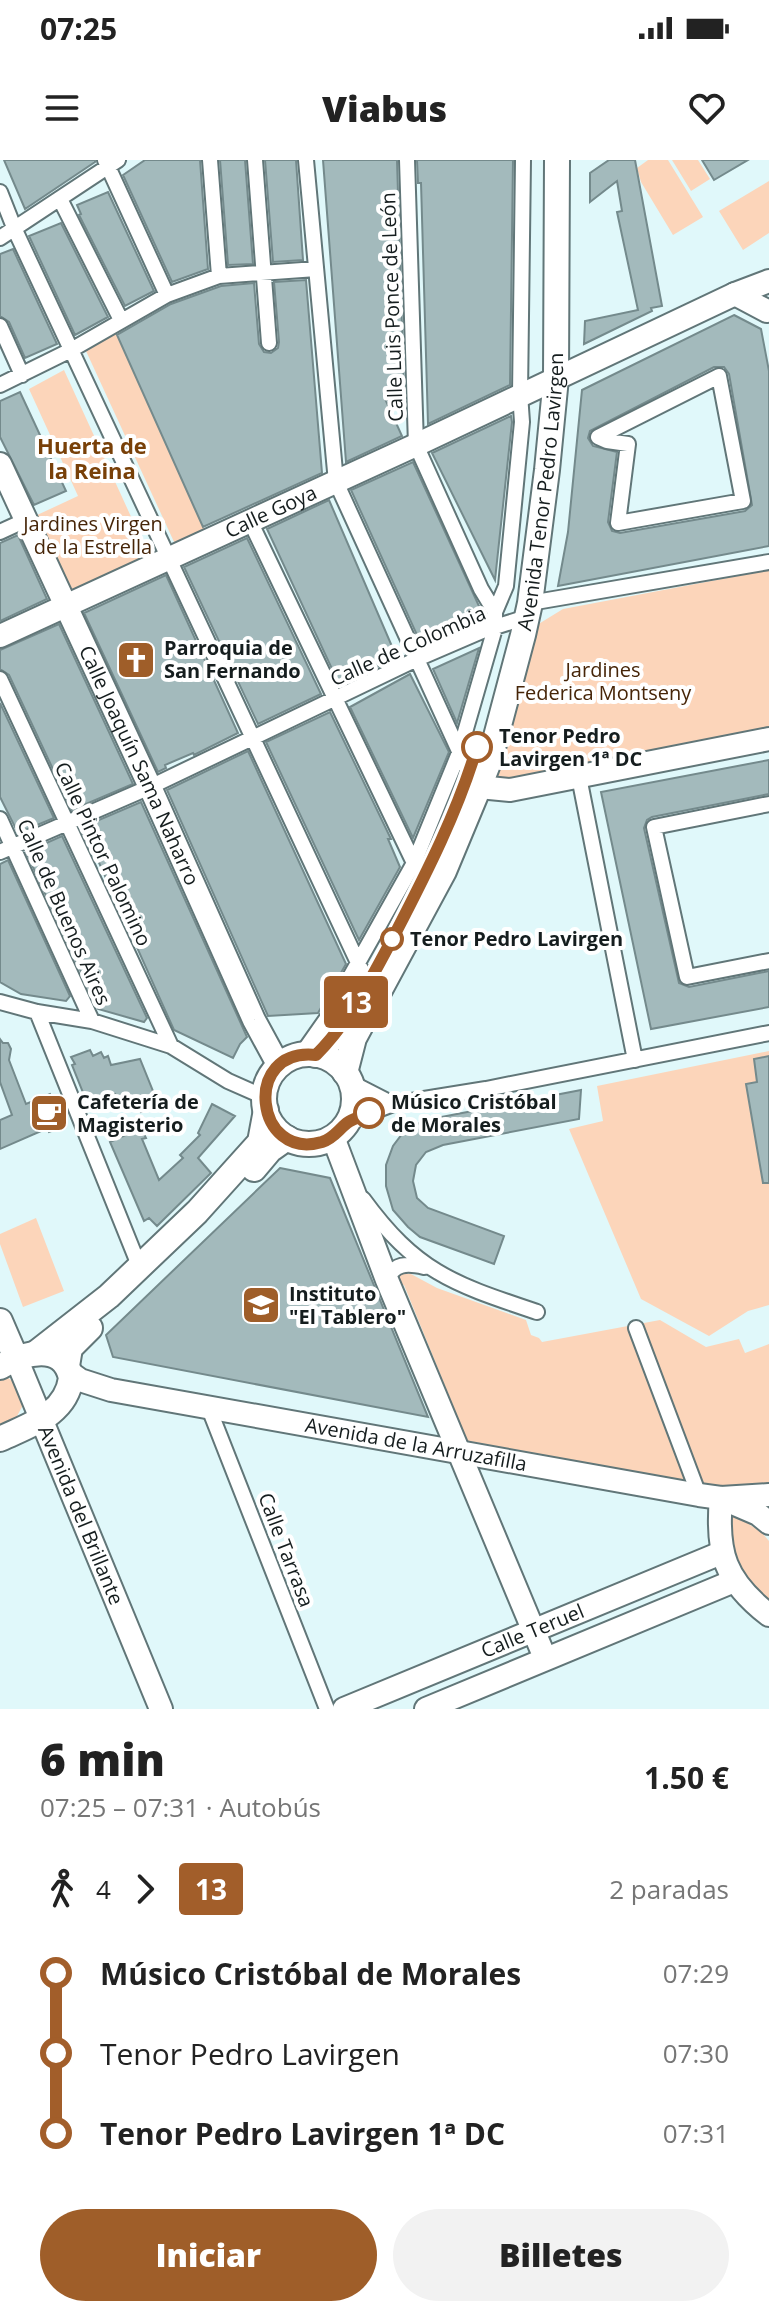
<!DOCTYPE html>
<html lang="es">
<meta charset="utf-8">
<style>
:root{--surface:#fff;--page:#f2f2f2;--text:#222;--muted:#767676;--accent:#9f5e29}
body{margin:0;font-family:"Open Sans",sans-serif;background:var(--page);color:var(--text);height:100vh;display:flex;flex-direction:column;font-size:30px;white-space:nowrap}
*{box-sizing:border-box;margin:0}
p{font-size:26px;color:var(--muted)}
.icon{flex:none;width:44px;height:44px;fill:none;stroke:currentColor;stroke-width:2;stroke-linecap:round;stroke-linejoin:round}
.map{position:relative;height:1549px;overflow:hidden}
.side{display:flex;flex-direction:column;background:var(--surface);flex:1}
.side>*{flex:none}
.badge{padding:0 16px;border-radius:6px;font-size:28px;line-height:52px}
.map>.badge{position:absolute;translate:-50% -50%;box-shadow:0 0 0 4px #fff}
.legs{display:flex;align-items:center;gap:12px;height:88px;padding:0 40px;font-size:26px}
.legs p{margin-inline-start:auto}
.overview{display:flex;align-items:center;justify-content:space-between;height:136px;padding:0 40px}
h1{font-size:44px;font-weight:800;line-height:60px}
.primary-button{display:flex;gap:16px;margin-top:auto;padding:16px 40px}
.primary-button a{flex:1;height:92px;border-radius:48px;background:var(--accent);color:#fff;font-size:32px;font-weight:800;line-height:92px;text-align:center}
.primary-button a+a{background:var(--page);color:var(--text)}
ul{padding:0 40px;list-style:none}
li{display:flex;align-items:center;gap:28px;height:80px;font-size:30px}
li i{display:grid;place-items:center;width:12px;height:100%;margin:0 10px;background:currentColor}
li i::after{content:'';width:20px;height:20px;margin:-10px;border:6px solid;border-radius:50%;background:var(--surface)}
li p{margin-inline-start:auto}
li:first-child i{background:linear-gradient(#0000 50%,currentColor 0)}
li:last-child i{background:linear-gradient(currentColor 50%,#0000 0)}
.status{display:flex;justify-content:space-between;align-items:center;height:56px;padding:0 40px;background:var(--surface);direction:ltr}
.status svg{height:22px;fill:currentColor}
header{display:flex;justify-content:space-between;align-items:center;height:104px;padding:0 40px;background:var(--surface);font-size:36px;font-weight:800}
.map>svg:first-child{display:block}
.green{fill:#fcd5ba}
.building{fill:#a3babc;stroke:#748a8c;stroke-width:2;fill-rule:evenodd}
.lines{fill:none;stroke-linecap:round;stroke-linejoin:round}
.street-casing{stroke:#617678;stroke-width:18}
.secondary-casing{stroke:#617678;stroke-width:26}
.primary-casing{stroke:#617678;stroke-width:28}
.street{stroke:#fff;stroke-width:14}
.secondary{stroke:#fff;stroke-width:22}
.primary{stroke:#fff;stroke-width:24}
.line-1-casing{stroke:#fff;stroke-width:18}
.line-1{stroke:#a25e2a;stroke-width:12}
.stop-1-dot{fill:#fff;stroke:#a25e2a;stroke-width:4}
.labels{text-anchor:middle;stroke-width:8;stroke-linejoin:round;paint-order:stroke}
.street-label{font-size:20px;fill:#151d1e;stroke:#fff}
.park-label{font-size:20px;fill:#462508;stroke:#fff}
.poi-label{font-size:20px;font-weight:bold;fill:#151d1e;stroke:#fff;text-anchor:start}
.stop-label{font-size:20px;font-weight:bold;fill:#151d1e;stroke:#fff;text-anchor:start}
.neighbourhood-label{font-size:22px;font-weight:bold;fill:#784008;stroke:#fff}
</style>
<div class="status"><b>07:25</b><svg viewBox="0 0 49 12"><path d="M0 12V9h3v3zM5 12V6h3v6zM10 12V3h3v9zM15 12V0h3v12zM26 1h20v11H26zM47 4h2v5h-2z"/></svg></div>
<header><svg class="icon" aria-label="menu" viewBox="0 0 24 24"><path d="M4 6h16M4 12h16M4 18h16"/></svg>Viabus<svg class="icon" aria-label="heart" viewBox="0 0 24 24"><path d="M12 20l-8-8c-3-5 5-10 8-4 3-6 11-1 8 4z"/></svg></header>
<div class="map">
<svg width="769" height="1549" viewBox="0 0 769 1549">
<rect width="100%" height="100%" fill="#e0f8fa"/>
<path class="green" d="M648 0H668L703 57 673 75 641 22 637 8Z
M672 0H698L710 19 691 31Z
M769 21V73L743 90 719 51Z
M116 173 205 370 175 384 86 191Z
M64 210 149 396 70 431 35 356 78 336 29 229Z
M769 410V569L517 620H497L493 609 532 468 563 449Z
M769 891V1145L748 1151 709 1176 641 1139 569 969 603 961 597 926Z
M36 1058 64 1131 23 1147 0 1084V1074Z
M403 1113 411 1114 437 1128 526 1160 531 1175 539 1178 542 1182 660 1160 706 1187 739 1179 745 1193 769 1184V1331L750 1332 463 1280 453 1260 458 1258 404 1125 398 1126 399 1116Z
M0 1217H7L15 1223 23 1245 16 1258 0 1265Z
M729 1353H733L762 1373 769 1381V1445L753 1432 731 1393Z"/>
<path class="building" d="M4 0H95V2L25 49Z
M145 0H200L208 109 172 122 123 15Z
M220 0H245L253 104 228 105Z
M265 0H296L303 100 273 102Z
M323 0H397L404 232 386 241 402 276 346 302Z
M417 0H513L510 225 428 264 421 23H418Z
M609 0H635L662 146 651 148 652 151 584 184 585 161 638 150 617 52 622 51 617 21 590 42V13Z
M702 0H748L714 20Z
M108 32 154 131 125 146 79 55 81 54 77 45Z
M61 63 108 157 75 175 29 76Z
M13 89 57 184 25 198 9 162 0 156V94Z
M306 120 322 313 203 367 117 175 171 144 221 126 254 123 259 184 264 192 271 193 278 188 279 182 274 122Z
M734 155 761 169 769 211V386L558 426 568 372 582 230ZM714 207H724L729 214 752 345 745 351 620 373 612 371 608 362 617 292 593 286 588 278 590 271Z
M20 232 66 331 34 345 0 277V241Z
M511 256 512 262 495 420 432 293Z
M413 302 484 457 422 486 351 330Z
M329 340 397 498 339 524 267 369Z
M18 375 47 439 0 461V383Z
M247 378 321 534 258 564 184 407Z
M166 415 238 573 194 595 193 593 165 605 166 608 158 612 84 453Z
M59 464 133 624 72 650 9 515 0 509V490Z
M479 488 457 563 433 509Z
M410 514 449 592 413 678 350 547Z
M0 543 54 658 18 673 0 637Z
M330 552 391 679H388L400 707 359 780 266 582Z
M248 591 346 804 318 853 268 856 167 630Z
M769 600V634L652 657 647 660 644 668 679 823 689 827 769 811V847L651 869 601 632Z
M141 642 247 877 240 884 233 898 174 870 92 687 90 688 80 668Z
M62 676 147 858 144 862 98 849 26 692Z
M8 700 70 836 66 841 21 834 0 822V704Z
M0 879 3 883H8L11 889 9 900 26 944 50 934 63 967 49 972 48 968 0 989V960L12 955 0 922Z
M90 890 93 896 101 892 104 898 108 896 111 905 140 899 159 946 141 952 138 948 130 950 115 934 91 945 88 939 86 940 72 905 75 904 71 897Z
M769 896V1023H763L746 924 757 922 754 899Z
M581 930 579 959 443 985 426 992 416 1005 413 1021 417 1038 428 1048 504 1076 494 1104 420 1077 408 1067 393 1050 386 1026V1005L393 986 405 970 426 960Z
M212 944 235 956 198 998 211 1013 157 1066 149 1058 144 1061 110 982 141 968 146 978 142 979 159 1020 183 998 180 995 200 975 198 973Z
M280 1008 330 1018 428 1257 113 1197 106 1175Z"/>
<g class="lines">
<defs>
<path id="street" d="M105 0 167 135
M210 0 219 116
M255 0 269 183
M306 0 336 322 469 613
M0 32 15 70 368 824
M60 39 121 160
M0 78 118 0
M0 166 22 215
M719 216 743 341 618 363 628 284 607 281 598 277Z
M0 225 71 190 167 135 219 116 316 109
M250 361 414 703 426 714
M0 372 26 360
M530 443 769 402
M495 452 506 426 522 262 520 234 523 0
M0 519 171 886
M579 617 635 900
M769 644 654 667 687 817 769 801
M0 659 92 861
M0 692 150 627 417 499 482 471 527 457
M0 842 37 852 92 861 171 886 228 921 264 937
M37 852 140 1108
M301 895 327 858 414 703 459 593 495 468V452L481 429 416 285 407 0
M350 922 393 944
M347 962 393 944 486 929 769 873
M363 1039C417 1113 454 1124 537 1152
M387 1120C394 1103 407 1103 424 1107
M636 1168 699 1335
M208 1246 327 1549"/>
<g id="secondary">
<path d="M735 134 767 151"/>
<path id="s1" d="M0 304 150 627 254 860 279 906"/>
<path id="s2" d="M0 476 416 285 735 134 769 121"/>
<path d="M479 627 510 630 769 579"/>
<path d="M333 977 387 1120 545 1498"/>
<path id="s3" d="M16 1198 161 1549"/>
<path id="s4" d="M69 1212 80 1220 111 1230 699 1335 721 1338 769 1335"/>
<path d="M721 1338C716 1393 725 1421 769 1455"/>
<path d="M730 1342 758 1354 769 1363"/>
<path id="s5" d="M344 1549 721 1393"/>
<path d="M426 1549 734 1421"/>
</g>
<g id="primary">
<circle cx="309" cy="939" r="45"/>
<path d="M316 895 336 875 354 847"/>
<path id="s6" d="M345 913 354 878 444 711 479 627 490 599 523 475 530 443 547 310 556 218 557 0"/>
<path d="M254 1009 270 990 287 978"/>
<path d="M0 1161 16 1198"/>
<path d="M36 1193 109 1136 197 1052 260 982 266 950"/>
<path d="M67 1206 70 1188 90 1168"/>
<path d="M0 1207C23 1193 63 1181 71 1218 66 1255 29 1265 0 1279"/>
</g>
</defs>
<use href="#street" class="street-casing"/>
<use href="#secondary" class="secondary-casing"/>
<use href="#primary" class="primary-casing"/>
<use href="#street" class="street"/>
<use href="#secondary" class="secondary"/>
<use href="#primary" class="primary"/>
</g>
<g class="lines">
<defs>
<path id="line-1" d="M369 953C362 956 352 959 347 963 338 970 334 978 322 982 255 1002 241 887 316 895 351 860 373 815 396 772 427 712 458 651 477 587"/>
</defs>
<use href="#line-1" class="line-1-casing"/>
<use href="#line-1" class="line-1"/>
</g>
<defs>
<symbol id="church-square" viewBox="-11 -11 22 22"><rect x="-9" y="-9" width="18" height="18" rx="4" fill="#9f5e29" stroke="#fff"/><path d="M-1.2-6h2.4v3.5h3.3v2.4h-3.3V6h-2.4V-.1h-3.3v-2.4h3.3Z" fill="#fff"/></symbol>
<symbol id="cafe-square" viewBox="-11 -11 22 22"><rect x="-9" y="-9" width="18" height="18" rx="4" fill="#9f5e29" stroke="#fff"/><path d="M-5.5-4.5H6V0H3Q3 3.5 0 3.5H-2.5Q-5.5 3.5-5.5 0ZM3-3.2v2h1.7v-2ZM-6 4.5H4V6H-6Z" fill="#fff"/></symbol>
<symbol id="school-square" viewBox="-11 -11 22 22"><rect x="-9" y="-9" width="18" height="18" rx="4" fill="#9f5e29" stroke="#fff"/><path d="M0-5L7-2L0 1L-7-2ZM-4 1L0 2.5L4 1V4Q0 6-4 4Z" fill="#fff"/></symbol>
</defs>
<g fill-rule="evenodd">
<use href="#church-square" x="114" y="478" width="44" height="44"/>
<use href="#cafe-square" x="27" y="931" width="44" height="44"/>
<use href="#school-square" x="239" y="1123" width="44" height="44"/>
</g>
<g class="stop-1-dot">
<circle cx="477" cy="587" r="14"/>
<circle cx="392" cy="779" r="10"/>
<circle cx="369" cy="953" r="14"/>
</g>
<g class="labels">
<g class="street-label">
<text transform="translate(392 147) rotate(-92)" y="7">Calle Luis Ponce de León</text>
<text dy="7" stroke="none"><textPath href="#s6" startOffset="620">Avenida Tenor Pedro Lavirgen</textPath></text>
<text dy="7" stroke="none"><textPath href="#s2" startOffset="298">Calle Goya</textPath></text>
<text transform="translate(408 486) rotate(-24)" y="7">Calle de Colombia</text>
<text dy="7" stroke="none"><textPath href="#s1" startOffset="332">Calle Joaquín Sama Naharro</textPath></text>
<text transform="translate(103 694) rotate(65)" y="7">Calle Pintor Palomino</text>
<text transform="translate(64 752) rotate(66)" y="7">Calle de Buenos Aires</text>
<text dy="7" stroke="none"><textPath href="#s4" startOffset="356">Avenida de la Arruzafilla</textPath></text>
<text dy="7" stroke="none"><textPath href="#s3" startOffset="170">Avenida del Brillante</textPath></text>
<text transform="translate(286 1390) rotate(69)" y="7">Calle Tarrasa</text>
<text dy="7" stroke="none"><textPath href="#s5" startOffset="204">Calle Teruel</textPath></text>
</g>
<g class="park-label">
<text x="93" y="371">Jardines Virgen<tspan x="93" dy="23">de la Estrella</tspan></text>
<text x="603" y="517">Jardines<tspan x="603" dy="23">Federica Montseny</tspan></text>
</g>
<g class="poi-label">
<text x="164" y="495">Parroquia de<tspan x="164" dy="23">San Fernando</tspan></text>
<text x="77" y="949">Cafetería de<tspan x="77" dy="23">Magisterio</tspan></text>
<text x="289" y="1141">Instituto<tspan x="289" dy="23">"El Tablero"</tspan></text>
</g>
<g class="stop-label">
<text x="499" y="583">Tenor Pedro<tspan x="499" dy="23">Lavirgen 1ª DC</tspan></text>
<text x="410" y="786">Tenor Pedro Lavirgen</text>
<text x="391" y="949">Músico Cristóbal<tspan x="391" dy="23">de Morales</tspan></text>
</g>
<g class="neighbourhood-label">
<text x="92" y="294">Huerta de<tspan x="92" dy="25">la Reina</tspan></text>
</g>
</g>
</svg>
<b class="badge" style="left:356px;top:842px;background:#a25e2a;color:#fff">13</b>
</div>
<section class="side">
<div class="overview"><div><h1>6 min</h1><p>07:25 – 07:31 · Autobús</p></div><b>1.50 €</b></div>
<div class="legs"><svg class="icon" aria-label="walk" viewBox="0 0 24 24"><circle cx="13" cy="4" r="2"/><path d="M13 8l-2 6 4 7M11 14l-3 7M7 12l3-4h3l4 4"/></svg>4<svg class="icon" aria-label="forward" viewBox="0 0 24 24"><path d="M9 5l7 7-7 7"/></svg><b class="badge" style="background:#a25e2a;color:#fff">13</b><p>2 paradas</p></div>
<ul>
<li><i style="color:#a25e2a"></i><b>Músico Cristóbal de Morales</b><p>07:29</p></li>
<li><i style="color:#a25e2a"></i><span>Tenor Pedro Lavirgen</span><p>07:30</p></li>
<li><i style="color:#a25e2a"></i><b>Tenor Pedro Lavirgen 1ª DC</b><p>07:31</p></li>
</ul>
<div class="primary-button"><a>Iniciar</a><a>Billetes</a></div>
</section>
